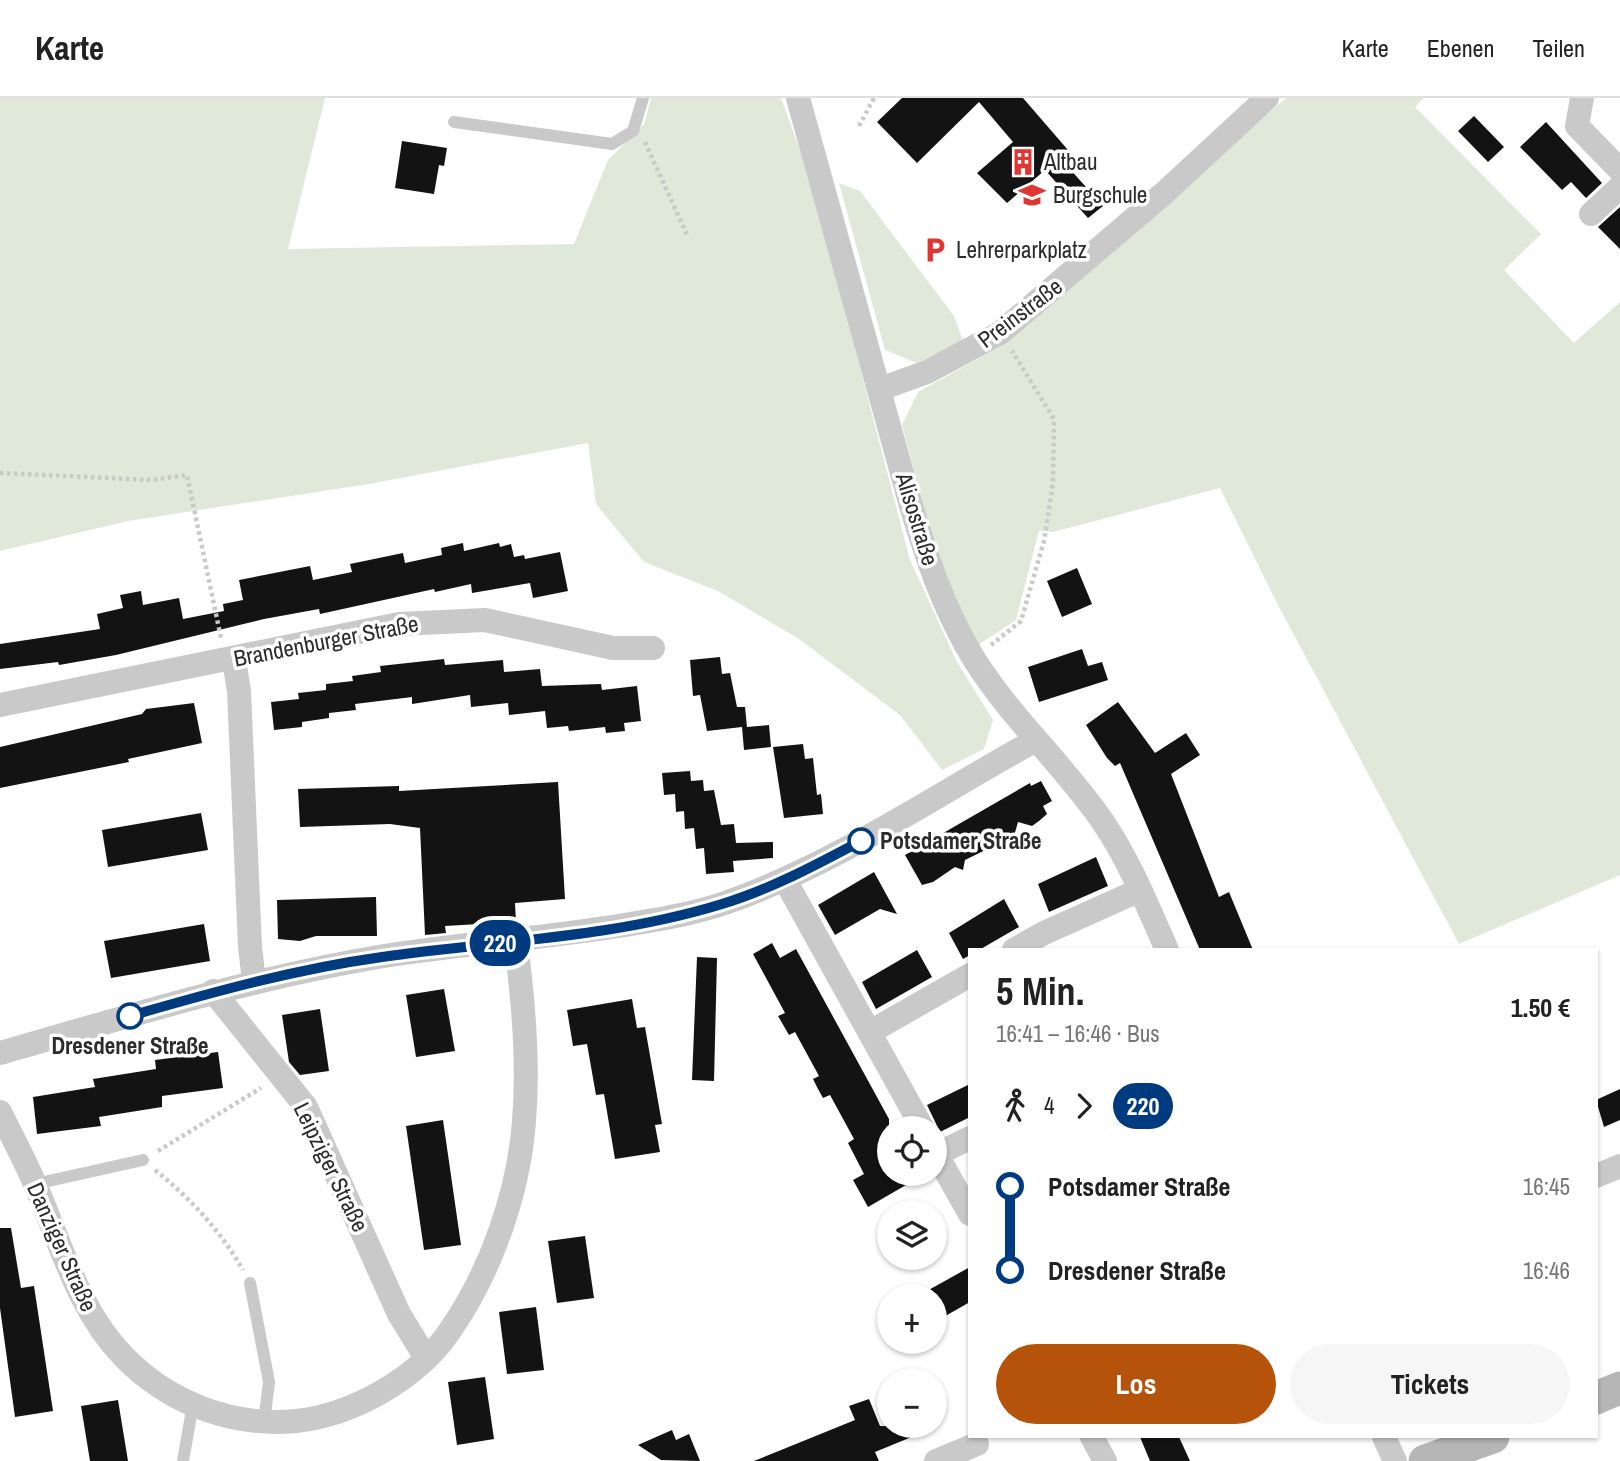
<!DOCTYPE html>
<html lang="de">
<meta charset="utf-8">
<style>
:root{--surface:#fff;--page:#f6f6f6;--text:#222;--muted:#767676;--line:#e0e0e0;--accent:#b45309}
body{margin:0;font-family:"Archivo Narrow",sans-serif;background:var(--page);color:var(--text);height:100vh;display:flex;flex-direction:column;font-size:26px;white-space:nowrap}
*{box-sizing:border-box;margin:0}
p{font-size:23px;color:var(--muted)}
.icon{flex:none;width:38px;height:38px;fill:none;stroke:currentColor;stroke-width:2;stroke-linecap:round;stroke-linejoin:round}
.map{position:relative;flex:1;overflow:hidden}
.side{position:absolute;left:968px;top:850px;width:630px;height:490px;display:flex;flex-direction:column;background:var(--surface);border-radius:0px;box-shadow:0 2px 5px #0004}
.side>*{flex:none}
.badge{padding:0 14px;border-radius:23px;font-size:24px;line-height:46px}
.controls{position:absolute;left:877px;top:1018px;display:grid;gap:14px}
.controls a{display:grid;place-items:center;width:70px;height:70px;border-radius:50%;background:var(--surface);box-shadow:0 2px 5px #0004;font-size:35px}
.map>.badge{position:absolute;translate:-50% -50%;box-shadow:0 0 0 4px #fff}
.legs{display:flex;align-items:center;gap:10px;height:77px;padding:0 28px;font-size:23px}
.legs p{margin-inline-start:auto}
.overview{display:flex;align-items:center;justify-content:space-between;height:119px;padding:0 28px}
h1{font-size:38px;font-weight:800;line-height:52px}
.cta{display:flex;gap:14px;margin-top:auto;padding:14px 28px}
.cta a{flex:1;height:80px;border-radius:42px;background:var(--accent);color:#fff;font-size:28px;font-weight:800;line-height:80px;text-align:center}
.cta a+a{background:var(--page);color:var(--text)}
ul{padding:0 28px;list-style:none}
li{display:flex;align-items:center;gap:24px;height:84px;font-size:26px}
li i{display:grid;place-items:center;width:10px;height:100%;margin:0 9px;background:currentColor}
li i::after{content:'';width:18px;height:18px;margin:-9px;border:5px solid;border-radius:50%;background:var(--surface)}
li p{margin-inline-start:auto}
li:first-child i{background:linear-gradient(#0000 50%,currentColor 0)}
li:last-child i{background:linear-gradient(currentColor 50%,#0000 0)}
header{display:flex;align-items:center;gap:42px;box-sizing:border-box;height:98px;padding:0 35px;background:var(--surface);border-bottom:2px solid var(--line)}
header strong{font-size:33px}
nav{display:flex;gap:38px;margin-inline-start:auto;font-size:24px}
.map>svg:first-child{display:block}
.green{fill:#e0e9d9}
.building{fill:#131313}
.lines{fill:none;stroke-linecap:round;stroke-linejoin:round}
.path{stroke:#c9c9c9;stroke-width:4.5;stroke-dasharray:3.5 3.5;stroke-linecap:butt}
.service{stroke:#c9c9c9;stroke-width:12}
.minor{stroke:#c9c9c9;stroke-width:24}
.secondary{stroke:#b6b6b6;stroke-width:33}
.line-1-casing{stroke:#fff;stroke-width:16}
.line-1{stroke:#003b80;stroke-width:10}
.stop-1-dot{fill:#fff;stroke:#003b80;stroke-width:3.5}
.labels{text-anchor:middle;stroke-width:7;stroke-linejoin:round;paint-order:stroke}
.poi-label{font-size:23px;fill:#2c2c2c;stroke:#fff;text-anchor:start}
.street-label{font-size:23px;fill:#2c2c2c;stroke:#fff}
.stop-label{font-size:23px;font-weight:bold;fill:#2c2c2c;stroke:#fff;text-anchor:start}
</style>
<header>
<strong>Karte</strong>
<nav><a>Karte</a><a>Ebenen</a><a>Teilen</a></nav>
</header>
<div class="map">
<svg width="1620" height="1363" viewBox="0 0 1620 1363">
<rect width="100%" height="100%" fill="#fff"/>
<path class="green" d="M0 0H325L288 151 574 146 608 62 644 26 651 0H781L802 58 832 162 910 462 957 564 993 622 984 651 942 672 900 617 799 541 718 493 644 464 596 406 588 345 369 386 128 423 0 453Z
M1286 0H1424L1415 9 1541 136 1504 172 1574 245 1620 204V777L1459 846 1277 505 1220 390 1053 434 1039 433 1016 522 977 548 936 455 902 327 918 294 1003 247Z
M839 85 860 93 954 218 963 243 917 265 885 252Z"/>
<path class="building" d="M902 0H1023L1068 52 1060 60 1103 108 1088 120 1045 72 1007 105 977 75 1013 44 979 4 917 65 877 24Z
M1474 18 1504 49 1488 64 1458 33Z
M1546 24 1602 85 1586 100 1571 84 1562 92 1520 49Z
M402 43 447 50 444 68 439 67 434 96 395 90Z
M1620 109V151L1598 129Z
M463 445 464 453 499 445 500 449 511 446 514 459 524 457 525 461 560 454 568 493 533 500 530 485 472 495 471 486 435 494 434 491 320 516 319 511 264 521 116 557 59 567 58 564 0 571V546L100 531 97 516 123 510 120 497 141 493 143 507 179 500 183 521 224 513 223 506 243 502 239 482 310 468 313 482 352 474 350 466 403 455 405 465 442 457 441 450Z
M1077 470 1092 506 1062 519 1047 483Z
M1082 551 1088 568 1102 564 1108 582 1039 604 1028 569Z
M720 559 722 576 730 575 737 609H745L747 629 769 627 771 649 744 652 742 629 707 633 700 597 693 598 690 562Z
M444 561 445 567 503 562 504 574 540 571 542 588 601 586 602 592 637 588 641 623 624 625 625 633 606 635 605 629 569 633 568 628 547 630 545 613 509 617 508 605 471 609 470 597 412 606V599L355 606 356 612 329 615V620L302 624V629L274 632 271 604 299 601 298 595 326 592V586L353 583 352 578 381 574 380 568Z
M1118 604 1155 655 1186 635 1200 657 1171 676 1219 799 1229 794 1253 852H1200L1120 665 1115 668 1107 660 1086 627Z
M194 605 202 645 128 661 129 664 0 690V649L142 616 146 611Z
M803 646 805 661 813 660 817 697 821 696 823 716 784 720 773 649Z
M690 673 691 683 703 682 704 693 714 692 721 727 734 726 736 745 773 744V760L733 763 734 774 706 776 704 750 696 751 694 730 685 731 684 713 676 714 675 696 664 697 662 675Z
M1041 683 1052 703 1043 708 1047 716 1039 723 1032 728 1018 724 1014 738 965 762 963 772 955 769 933 784 922 787 905 757 1030 685 1031 688Z
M558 684 565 801 515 805 516 824 445 828 446 835 425 837 420 730 390 726 300 729 298 691 399 688V693Z
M201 715 208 752 108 769 102 732Z
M1096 759 1108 788 1049 814 1038 786Z
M874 774 897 816 880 811 835 837 818 807Z
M376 799 377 838H316L300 843 278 841 277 802Z
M1004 801 1019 829 979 852H970V857L963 861 949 835Z
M204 826 210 863 111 880 104 843Z
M772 845 780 860 796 851 889 1021V1076H925L868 1109 853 1082 864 1076 848 1045 854 1041 830 997 823 1000 818 991 813 981 819 978 795 934 789 937 778 918 785 915 753 856Z
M917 852 932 879 876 911 862 884Z
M697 859 717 860 714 983 692 982Z
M444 891 455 953 416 959 406 897Z
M632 901 637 930 645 929 662 1026 655 1027 660 1054 615 1061 604 996 596 997 587 946 573 948 567 912Z
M320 911 329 973 300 977 289 964 282 917Z
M218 954 223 990 162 998V1009L99 1019 101 1028 37 1036 33 999 95 989 93 981 156 971 155 962Z
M970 986V1019L940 1034 927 1007Z
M1620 991V1022L1604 1029 1596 1002Z
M443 1022 461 1147 424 1152 406 1028Z
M0 1130H11L21 1190 34 1188 53 1313 15 1319 0 1210Z
M585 1138 594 1200 557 1205 548 1143Z
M970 1169V1204L940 1221 934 1211V1199H928L925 1194Z
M536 1209 544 1272 507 1276 499 1214Z
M485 1279 494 1341 457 1347 448 1284Z
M869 1301 880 1328 936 1329 875 1354 879 1363H754L855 1322 849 1308Z
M118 1302 128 1363H90L81 1308Z
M672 1332 676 1342 689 1336 700 1363 661 1362 638 1347Z
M1140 1339H1179L1190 1363H1150Z"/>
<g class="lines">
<path class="path" d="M859 28 874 0
M645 44 688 139
M0 375 153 382 187 377 221 540
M991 547 1021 523 1044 443 1053 385 1054 321 1012 253
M158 1053 261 990
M155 1072C191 1101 220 1132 243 1172"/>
<path class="service" d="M454 24 612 46 633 33 643 0
M35 1086 143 1062
M250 1185 269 1284 264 1325
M183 1363 193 1306"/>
<path class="minor" d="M798 0 910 404C926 458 944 512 974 561 1011 620 1064 667 1103 724 1130 764 1148 809 1167 852
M1582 0 1577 28 1620 72
M1591 116 1620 89
M880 291 927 274 1000 235 1163 96 1267 0
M234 562 239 593 250 849 254 883
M0 607 399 526 485 522 613 550H653
M785 782 923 1031
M1014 852 1044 835 1140 792
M213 893 306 1009 399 1216 426 1260
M870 934 970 877
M0 955C125 919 249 881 378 859 457 846 538 841 618 828 654 822 690 817 725 805 836 766 934 698 1036 642
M0 1014C12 1038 24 1061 35 1086 61 1145 77 1211 124 1259 169 1305 232 1329 296 1323 353 1317 419 1280 451 1231 491 1173 519 1094 524 1023 529 963 523 903 516 844
M934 1052 970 1116
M937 1056 970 1040
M1596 1078 1620 1068
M1092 1339 1105 1363
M1384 1339 1395 1363
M936 1363 977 1346"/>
<path class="secondary" d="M1596 1300 1620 1290
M1425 1363 1493 1339"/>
</g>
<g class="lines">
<defs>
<path id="line-1" d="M130 918C213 894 296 871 382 859 495 843 612 840 722 806 771 791 816 767 861 743"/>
</defs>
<use href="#line-1" class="line-1-casing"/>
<use href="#line-1" class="line-1"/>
</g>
<defs>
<symbol id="building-bare" viewBox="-9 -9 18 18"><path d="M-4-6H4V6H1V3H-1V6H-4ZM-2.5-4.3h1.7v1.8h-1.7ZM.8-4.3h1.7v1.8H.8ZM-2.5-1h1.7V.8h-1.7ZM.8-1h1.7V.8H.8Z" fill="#e03530" stroke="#fff" stroke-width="2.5" paint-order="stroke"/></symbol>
<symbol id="school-bare" viewBox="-9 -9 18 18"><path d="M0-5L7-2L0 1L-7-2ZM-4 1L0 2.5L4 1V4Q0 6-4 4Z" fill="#e03530" stroke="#fff" stroke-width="2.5" paint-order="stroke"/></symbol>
<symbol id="parking-bare" viewBox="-9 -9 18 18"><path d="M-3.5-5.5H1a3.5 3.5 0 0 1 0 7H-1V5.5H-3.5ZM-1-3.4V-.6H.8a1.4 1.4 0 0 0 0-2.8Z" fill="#e03530" stroke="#fff" stroke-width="2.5" paint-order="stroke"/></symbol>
</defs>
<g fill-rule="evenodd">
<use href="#building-bare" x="1004" y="45" width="38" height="38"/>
<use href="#school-bare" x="1013" y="78" width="38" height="38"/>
<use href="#parking-bare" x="916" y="133" width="38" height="38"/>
</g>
<g class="stop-1-dot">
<circle cx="861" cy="743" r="12"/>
<circle cx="130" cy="918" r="12"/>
</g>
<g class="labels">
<g class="poi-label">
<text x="1044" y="72">Altbau</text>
<text x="1053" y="105">Burgschule</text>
<text x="956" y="160">Lehrerparkplatz</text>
</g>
<g class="street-label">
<text transform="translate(1020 215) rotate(-37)" y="8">Preinstraße</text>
<text transform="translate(917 421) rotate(73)" y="8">Alisostraße</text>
<text transform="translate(326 543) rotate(-11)" y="8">Brandenburger Straße</text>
<text transform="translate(331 1069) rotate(64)" y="8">Leipziger Straße</text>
<text transform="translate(62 1149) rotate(66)" y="8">Danziger Straße</text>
</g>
<g class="stop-label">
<text x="880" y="751">Potsdamer Straße</text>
<text x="130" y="956" text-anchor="middle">Dresdener Straße</text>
</g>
</g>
</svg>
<div class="controls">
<a><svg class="icon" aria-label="locate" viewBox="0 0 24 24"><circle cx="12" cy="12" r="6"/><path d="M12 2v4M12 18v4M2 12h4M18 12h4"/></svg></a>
<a><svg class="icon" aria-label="layers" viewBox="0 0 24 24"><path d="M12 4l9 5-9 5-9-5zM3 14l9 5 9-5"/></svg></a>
<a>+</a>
<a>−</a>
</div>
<b class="badge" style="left:500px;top:845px;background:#003b80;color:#fff">220</b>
<section class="side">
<div class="overview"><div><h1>5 Min.</h1><p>16:41 – 16:46 · Bus</p></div><b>1.50 €</b></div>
<div class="legs"><svg class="icon" aria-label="walk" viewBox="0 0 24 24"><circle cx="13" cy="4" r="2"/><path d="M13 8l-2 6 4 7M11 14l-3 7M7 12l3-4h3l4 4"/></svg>4<svg class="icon" aria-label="forward" viewBox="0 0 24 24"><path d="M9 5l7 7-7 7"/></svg><b class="badge" style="background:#003b80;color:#fff">220</b></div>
<ul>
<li><i style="color:#003b80"></i><b>Potsdamer Straße</b><p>16:45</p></li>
<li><i style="color:#003b80"></i><b>Dresdener Straße</b><p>16:46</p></li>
</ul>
<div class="cta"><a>Los</a><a>Tickets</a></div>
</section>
</div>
